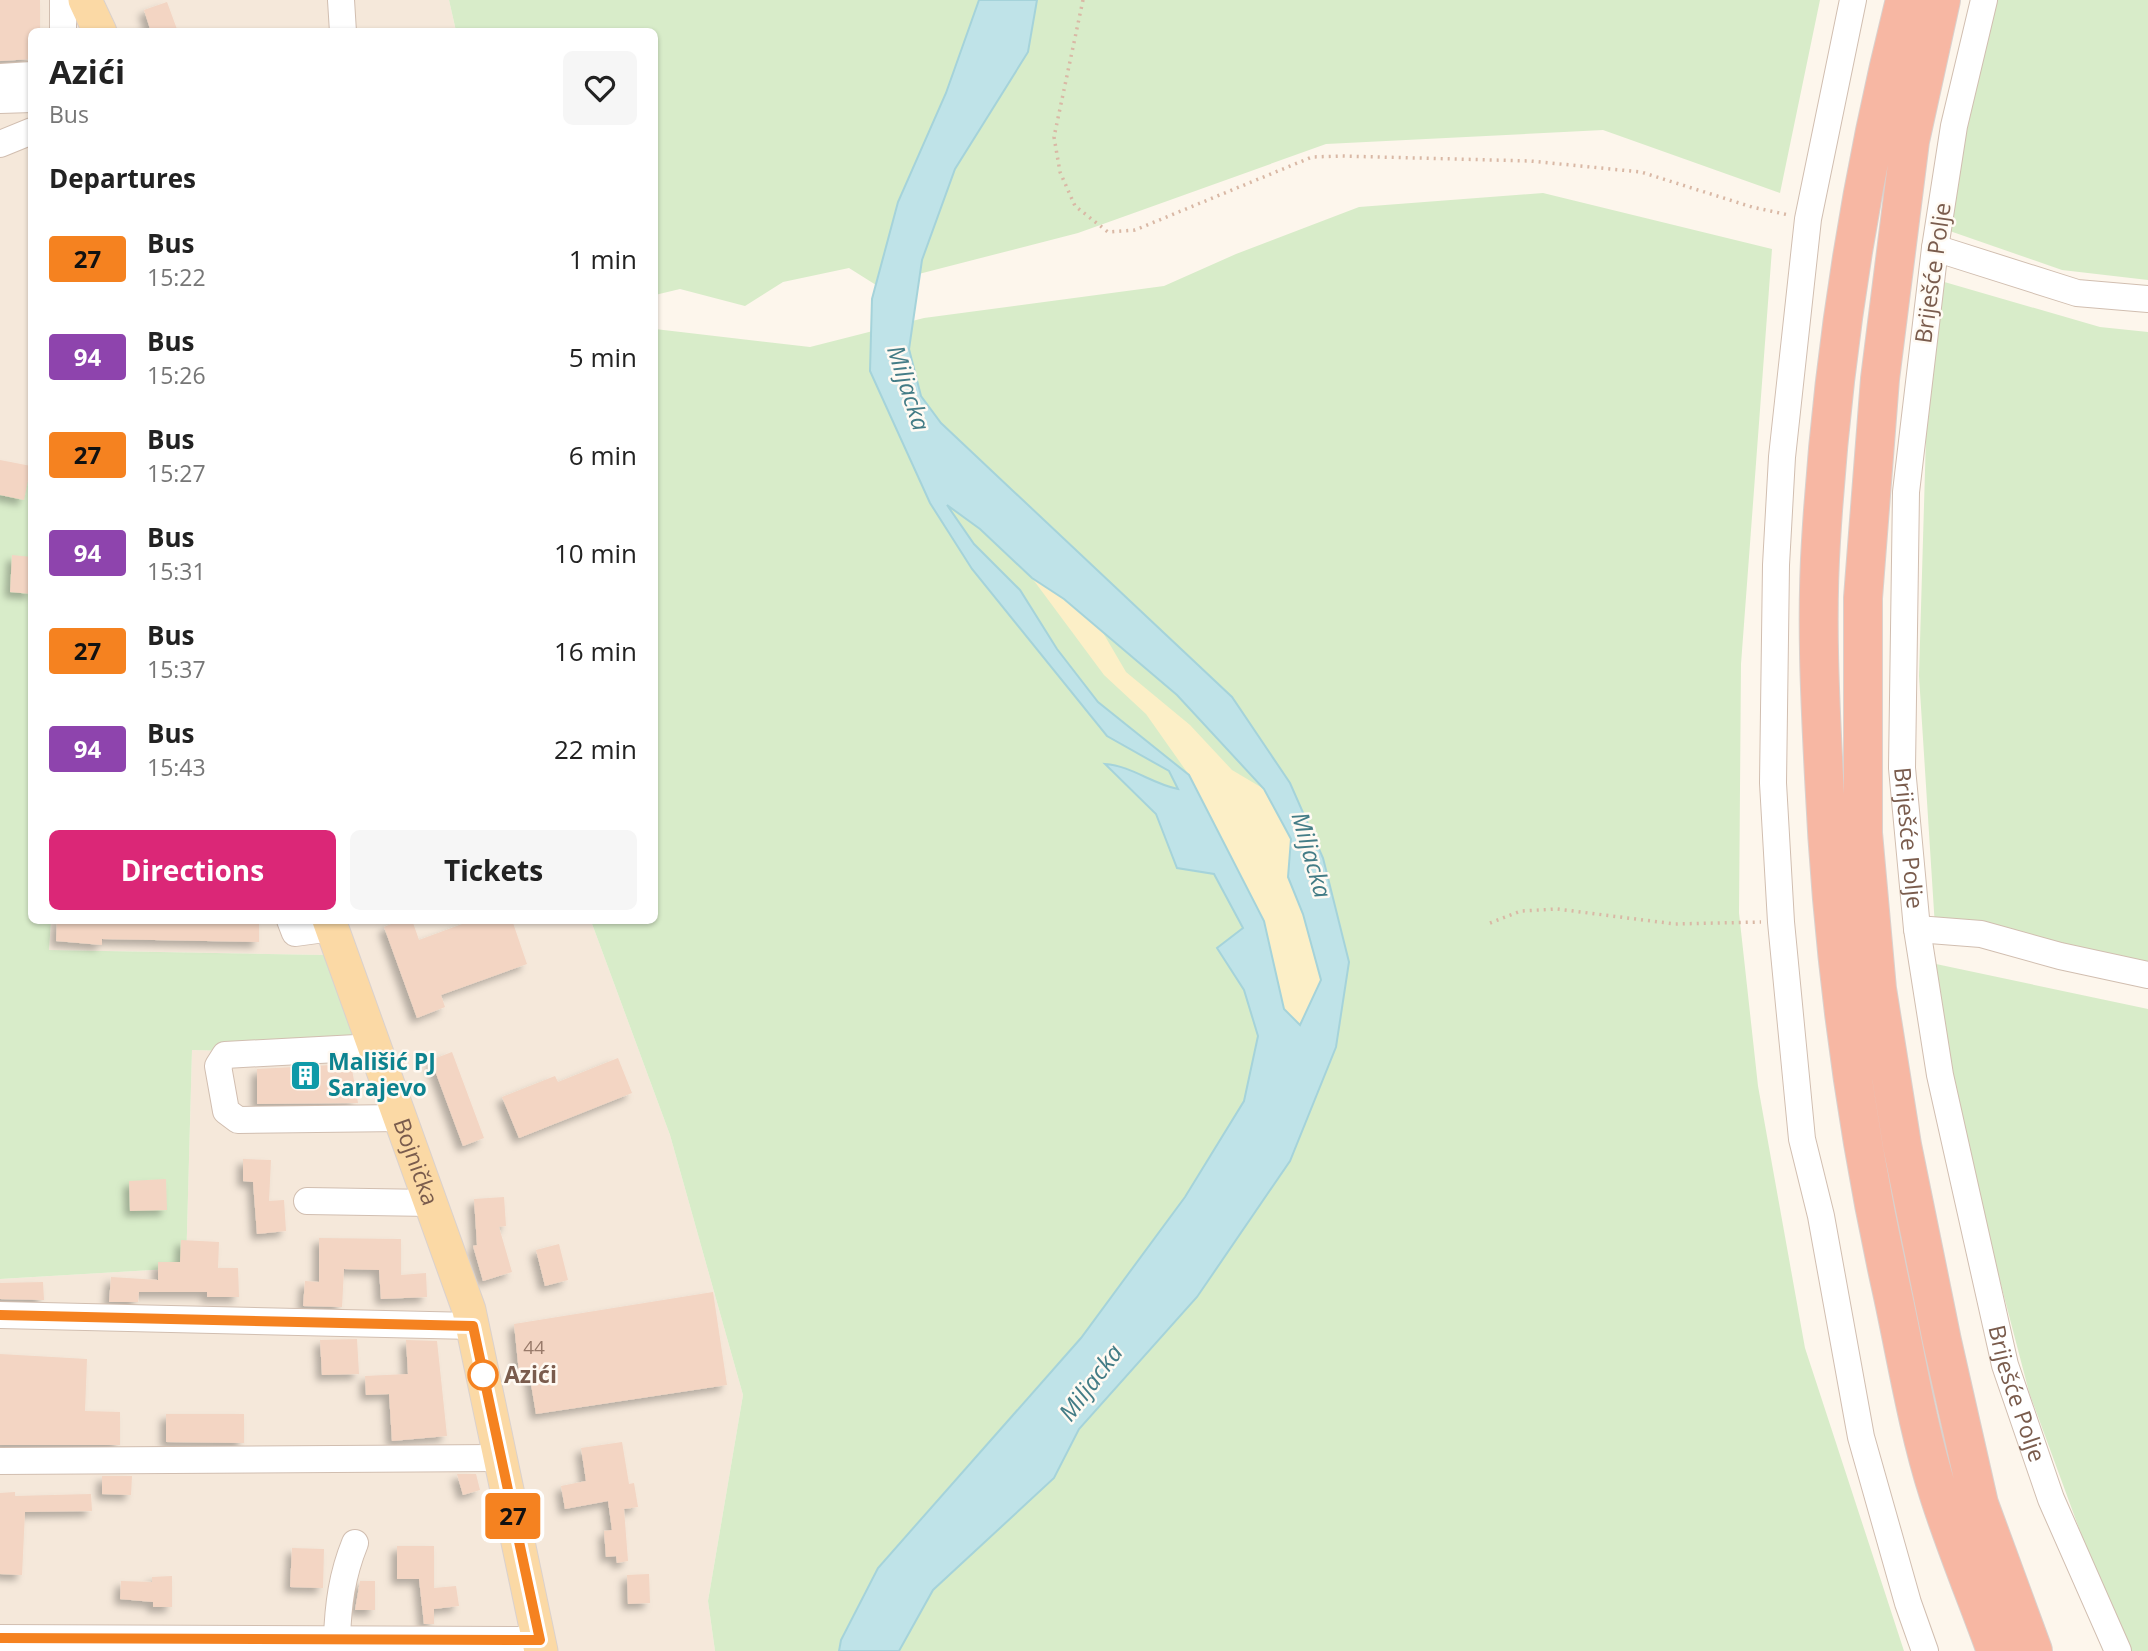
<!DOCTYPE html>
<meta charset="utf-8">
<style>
:root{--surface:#fff;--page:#f6f6f6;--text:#222;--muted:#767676;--accent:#db2777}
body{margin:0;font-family:"Open Sans",sans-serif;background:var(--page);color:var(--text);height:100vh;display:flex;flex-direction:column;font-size:26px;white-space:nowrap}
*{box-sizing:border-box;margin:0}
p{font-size:23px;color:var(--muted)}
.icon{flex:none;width:38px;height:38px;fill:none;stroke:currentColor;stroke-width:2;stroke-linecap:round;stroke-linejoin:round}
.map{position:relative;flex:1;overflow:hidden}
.side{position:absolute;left:28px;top:28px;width:630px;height:896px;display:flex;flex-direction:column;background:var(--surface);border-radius:10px;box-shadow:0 2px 5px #0004}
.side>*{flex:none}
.badge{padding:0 14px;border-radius:5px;font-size:24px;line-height:46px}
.map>.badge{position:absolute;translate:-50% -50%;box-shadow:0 0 0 4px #fff}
h2{padding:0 21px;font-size:26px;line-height:63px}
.round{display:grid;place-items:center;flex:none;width:74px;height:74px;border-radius:10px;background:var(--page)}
.overview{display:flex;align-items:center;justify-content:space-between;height:119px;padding:0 21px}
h1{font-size:33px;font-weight:700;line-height:52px}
.cta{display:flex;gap:14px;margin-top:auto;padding:14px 21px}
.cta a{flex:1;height:80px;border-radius:10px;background:var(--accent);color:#fff;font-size:28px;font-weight:700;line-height:80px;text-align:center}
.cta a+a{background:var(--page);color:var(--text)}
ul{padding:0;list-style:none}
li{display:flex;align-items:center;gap:21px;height:98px;padding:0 21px}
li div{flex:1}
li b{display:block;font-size:26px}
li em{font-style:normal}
li .badge{min-width:77px;font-weight:700;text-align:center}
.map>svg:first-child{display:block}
.residential{fill:#f5e8da}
.green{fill:#d8ecc9}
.sand{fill:#fcefc7}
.water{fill:#bfe3e8;stroke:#a5d3da;stroke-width:2;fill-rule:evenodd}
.building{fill:#f3d5c3;filter:url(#shadow)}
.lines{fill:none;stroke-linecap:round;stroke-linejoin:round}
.minor-casing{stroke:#d1beb0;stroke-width:28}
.major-casing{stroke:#dad1cd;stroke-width:35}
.highway-casing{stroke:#dad1cd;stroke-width:40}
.path{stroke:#d9b8a5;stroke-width:3.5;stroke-dasharray:2 5;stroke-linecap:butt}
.minor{stroke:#fff;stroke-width:26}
.major{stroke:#fbd9a5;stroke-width:33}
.highway{stroke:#f7b7a3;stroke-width:38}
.line-casing{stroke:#fff;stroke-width:16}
.line{stroke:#f58220;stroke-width:10}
.stop-dot{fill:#fff;stroke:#f58220;stroke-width:3.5}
.labels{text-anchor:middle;stroke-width:5;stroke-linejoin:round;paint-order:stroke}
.number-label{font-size:19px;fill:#987a6a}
.street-label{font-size:23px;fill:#7a5c4d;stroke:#fffaf3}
.culture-label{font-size:23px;font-weight:bold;fill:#0d838f;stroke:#fffaf3;text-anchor:start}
.stop-label{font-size:23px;font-weight:bold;fill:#7a5c4d;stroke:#fffaf3;text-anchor:start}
.water-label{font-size:24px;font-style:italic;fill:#437c86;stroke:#fffaf3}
</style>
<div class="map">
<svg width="2148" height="1651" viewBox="0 0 2148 1651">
<defs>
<filter id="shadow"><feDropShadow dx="-5.5" dy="5.5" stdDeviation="3.5" flood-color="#0004"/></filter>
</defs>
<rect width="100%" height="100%" fill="#fdf6ec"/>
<path class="residential" d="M0 0H449L456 31 32 32 31 482 0 481Z
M51 921H591L670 1135 743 1395 708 1601 715 1651H0V1279L186 1268 192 1050 366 1055 325 955 49 950Z"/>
<path class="green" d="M449 0H1820L1780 193 1603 130 1326 144 1078 233 876 285 849 268 783 282 745 306 680 289 655 295 654 32 456 31Z
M1997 0H2148V280L2062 270 1944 229Z
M1543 193 1772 249 1741 664 1739 913 1758 1086 1805 1348 1904 1651H715L708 1601 743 1395 670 1135 591 921 654 920 655 329 810 347 924 318 1164 286 1236 254 1359 207Z
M1941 281 2100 327 2148 332V968L1935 927 1919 676 1926 437Z
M0 481 31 482 32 920 51 921 49 950 325 955 367 1055 192 1050 186 1268 0 1279Z
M1936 964 2148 1009V1651H2124L2029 1392 1952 1097Z"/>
<path class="sand" d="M1032 578 1064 599 1102 631 1126 672 1190 725 1232 770 1264 789 1291 839 1288 877 1303 914 1321 980 1300 1025 1284 1009 1264 921 1189 775 1146 714 1104 675Z"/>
<path class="water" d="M979 0H1037L1028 52 955 169 922 260 909 349 921 396 941 423 1232 697 1290 783 1323 858 1349 962 1336 1047 1290 1161 1197 1297 1079 1429 1054 1478 933 1590 899 1651H839L841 1640 878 1568 1081 1338 1185 1197 1244 1101 1258 1036 1244 990 1217 948 1243 928 1214 874 1177 868 1156 814 1105 764C1132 766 1152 784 1178 789L1169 771 1107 736 972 569 930 503 870 371 872 299 898 202 946 93ZM947 505 980 529 1032 578 1064 599 1177 695 1264 789 1291 839 1288 877 1303 914 1321 980 1300 1025 1284 1009 1264 921 1189 775 1098 702 1057 649 1020 590 974 544Z"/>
<path class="building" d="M0 0H40V32H32V59L0 61Z
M167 2 178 32H151L144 10Z
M0 460 31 466 24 500 0 495Z
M12 555 32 557V594L10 592Z
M57 920H259V942L102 939V945L56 941Z
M401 920H412L419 940 473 920H512L527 964 441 995 445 1007 417 1018 384 927Z
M452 1052 484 1138 463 1146 431 1060Z
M618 1058 632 1093 519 1138 502 1097 555 1076 558 1082Z
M351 1064 358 1103 257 1104V1069Z
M243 1159 271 1160 269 1201 284 1200 286 1231 257 1234 253 1182 243 1181Z
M166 1179 167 1210 130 1211 129 1181Z
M504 1197 506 1226 499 1227 512 1272 483 1281 473 1246 477 1245 474 1199Z
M319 1238 401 1239V1275L426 1273 427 1297 381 1299 379 1270 344 1269 342 1307 303 1306 305 1281 319 1282Z
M181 1240 219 1242 218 1268H238L239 1297H207V1292H139L138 1302H109L111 1277 158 1280V1262H180Z
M559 1244 568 1280 545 1286 536 1250Z
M43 1282 44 1300 0 1299V1283Z
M713 1292 727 1385 536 1414 529 1372 519 1373 514 1324Z
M357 1339 359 1374 322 1375 320 1340Z
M406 1340 437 1341 447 1436 392 1441 389 1394 366 1395 365 1376 408 1374Z
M0 1354 87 1359 85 1411 120 1412V1445H0Z
M166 1414H244V1443L166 1442Z
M622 1442 629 1484 634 1483 638 1507 624 1509 628 1561 617 1563 616 1556 606 1557 604 1531 612 1530 608 1501 565 1509 561 1486 586 1481 581 1448Z
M457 1474H476L480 1490 463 1495Z
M102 1476H132L131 1495 102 1494Z
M15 1492V1496L91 1494 92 1511 25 1512 22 1575 0 1574V1493Z
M397 1546H434V1588L456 1586 459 1606 434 1609V1624H424L419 1579H397Z
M292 1548 324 1549 323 1588 290 1587Z
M649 1574 650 1603 628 1604 627 1575Z
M172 1576V1607H153V1602L120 1599 121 1581 152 1582V1577Z
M360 1581H375V1610H355Z"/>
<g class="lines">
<defs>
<g id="minor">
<path d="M341 0 343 32"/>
<path d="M1853 0 1808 219 1782 457 1776 565 1773 783 1781 922 1802 1139 1821 1216 1861 1437 1908 1603 1925 1651"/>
<path id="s1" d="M1984 0 1954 126 1935 248 1906 492 1902 768 1917 929 1940 1075 2005 1365 2051 1499 2118 1651"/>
<path d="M63 32V0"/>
<path d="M0 77 32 75"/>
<path d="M0 100 32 99"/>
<path d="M0 144 32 131"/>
<path d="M1935 248 2077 293 2148 299"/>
<path d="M290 920 295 933 332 928"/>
<path d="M1917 929 1981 934 2060 956 2148 975"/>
<path d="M375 1047 225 1055 218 1066 226 1111 238 1120 401 1118"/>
<path d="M307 1201 431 1203"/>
<path d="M0 1315 473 1326"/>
<path d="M0 1461 499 1458"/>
<path d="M0 1638 540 1640"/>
<path d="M337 1639C338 1605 342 1575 355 1543"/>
</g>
<g id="major">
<path d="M85 0 100 32"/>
<path id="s2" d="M329 920 469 1310 541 1651"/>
</g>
<path id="highway" d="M1905 0C1860 178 1832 358 1821 541 1816 619 1820 699 1824 777 1832 950 1854 1119 1891 1287 1906 1355 1917 1426 1938 1492 1955 1546 1977 1598 1996 1651
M1941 0 1910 141 1880 379 1863 598V833L1877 989 1902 1145 1942 1341 1979 1504 2033 1651"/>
</defs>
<use href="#minor" class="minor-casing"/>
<use href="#major" class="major-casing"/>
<use href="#highway" class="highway-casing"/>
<path class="path" d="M1083 0 1054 137 1060 172 1075 206 1108 232 1135 230 1312 157 1342 156 1530 161 1641 172 1752 207 1789 215
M1490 923 1521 911 1557 909 1675 924 1761 922"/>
<use href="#minor" class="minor"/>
<use href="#major" class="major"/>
<use href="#highway" class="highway"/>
</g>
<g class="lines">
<defs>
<path id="line" d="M0 1315 473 1326 540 1640 0 1638"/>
</defs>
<use href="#line" class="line-casing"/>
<use href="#line" class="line"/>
</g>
<defs>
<symbol id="building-square" viewBox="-11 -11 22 22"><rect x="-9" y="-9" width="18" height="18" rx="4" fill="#0f9aa8" stroke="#fffaf3"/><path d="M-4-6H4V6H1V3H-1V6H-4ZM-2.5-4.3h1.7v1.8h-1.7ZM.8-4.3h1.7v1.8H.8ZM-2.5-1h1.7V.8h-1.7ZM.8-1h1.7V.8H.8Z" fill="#fff"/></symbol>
</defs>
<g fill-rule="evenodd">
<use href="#building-square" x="288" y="1058" width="35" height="35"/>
</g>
<circle class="stop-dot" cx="483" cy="1375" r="14"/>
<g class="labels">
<g class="number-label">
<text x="534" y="1354">44</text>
</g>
<g class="street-label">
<text transform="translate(1933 273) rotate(-82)" y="8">Briješće Polje</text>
<text dy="8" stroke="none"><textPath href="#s1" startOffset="845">Briješće Polje</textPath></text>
<text dy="8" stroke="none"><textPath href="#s2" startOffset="257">Bojnička</textPath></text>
<text dy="8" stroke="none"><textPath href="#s1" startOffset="1412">Briješće Polje</textPath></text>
</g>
<g class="culture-label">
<text x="328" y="1070">Mališić PJ<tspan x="328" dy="26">Sarajevo</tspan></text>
</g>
<g class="stop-label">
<text x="504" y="1383">Azići</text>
</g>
<g class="water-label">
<text transform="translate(908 388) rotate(72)" y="8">Miljacka</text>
<text transform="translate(1311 855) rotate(74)" y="8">Miljacka</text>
<text transform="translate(1091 1383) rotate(-53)" y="8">Miljacka</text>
</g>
</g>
</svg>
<b class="badge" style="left:513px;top:1516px;background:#f58220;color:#111">27</b>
<section class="side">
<div class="overview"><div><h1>Azići</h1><p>Bus</p></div><a class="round"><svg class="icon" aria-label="heart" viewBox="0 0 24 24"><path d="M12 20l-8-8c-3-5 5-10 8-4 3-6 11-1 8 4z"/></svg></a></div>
<h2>Departures</h2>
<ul>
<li><span class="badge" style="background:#f58220;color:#111">27</span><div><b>Bus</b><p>15:22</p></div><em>1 min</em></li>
<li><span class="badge" style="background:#8e44ad;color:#fff">94</span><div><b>Bus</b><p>15:26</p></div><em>5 min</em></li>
<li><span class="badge" style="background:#f58220;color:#111">27</span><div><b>Bus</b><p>15:27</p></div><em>6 min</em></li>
<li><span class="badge" style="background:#8e44ad;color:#fff">94</span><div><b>Bus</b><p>15:31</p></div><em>10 min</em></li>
<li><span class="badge" style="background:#f58220;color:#111">27</span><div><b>Bus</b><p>15:37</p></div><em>16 min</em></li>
<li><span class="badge" style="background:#8e44ad;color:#fff">94</span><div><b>Bus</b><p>15:43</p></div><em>22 min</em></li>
</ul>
<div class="cta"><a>Directions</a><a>Tickets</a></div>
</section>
</div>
